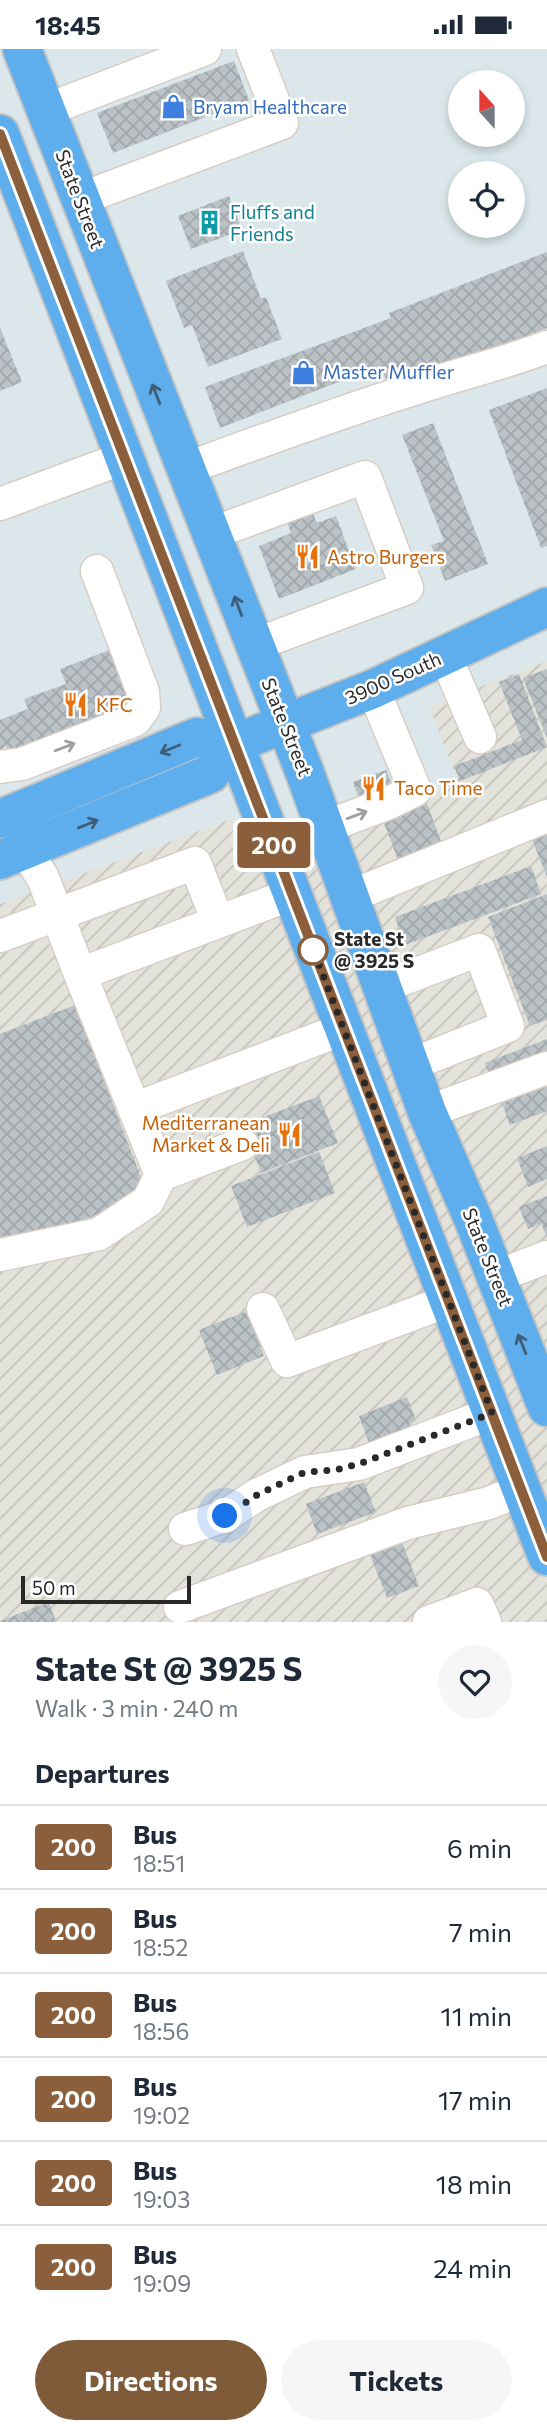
<!DOCTYPE html>
<meta charset="utf-8">
<style>
:root{--surface:#fff;--page:#f6f6f7;--text:#1f2937;--muted:#747a83;--line:#e0e1e3;--accent:#7f5b3a}
body{margin:0;font-family:Commissioner,sans-serif;background:var(--page);color:var(--text);height:100vh;display:flex;flex-direction:column;font-size:26px;white-space:nowrap}
*{box-sizing:border-box;margin:0}
p{font-size:23px;color:var(--muted)}
.icon{flex:none;width:38px;height:38px;fill:none;stroke:currentColor;stroke-width:2;stroke-linecap:round;stroke-linejoin:round}
.map{position:relative;height:1573px;overflow:hidden}
.sheet{display:flex;flex-direction:column;background:var(--surface);flex:1}
.sheet>*{flex:none}
.badge{padding:0 14px;border-radius:5px;font-size:24px;line-height:46px}
.needle{width:46px;rotate:339deg}
.tools{position:absolute;left:448px;top:21px;display:grid;gap:14px}
.tools a{display:grid;place-items:center;width:77px;height:77px;border-radius:50%;background:var(--surface);box-shadow:0 4px 10px #0003;font-size:35px}
.scale{position:absolute;left:21px;bottom:18px;width:170px;box-sizing:border-box;padding-left:7px;border:4px solid #292929;border-top:0;font-size:19px;line-height:24px;white-space:nowrap;color:#292929;-webkit-text-stroke:5px #fff;paint-order:stroke}
.you{position:absolute;width:35px;height:35px;margin:-18px;border:5px solid #fff;border-radius:50%;background:#1a73e8;box-shadow:0 0 0 10px #1a73e833}
.map>.badge{position:absolute;translate:-50% -50%;box-shadow:0 0 0 4px #fff}
h2{padding:0 35px;font-size:26px;line-height:63px}
.round{display:grid;place-items:center;flex:none;width:74px;height:74px;border-radius:37px;background:var(--page)}
.head{display:flex;align-items:center;justify-content:space-between;height:119px;padding:0 35px}
h1{font-size:33px;font-weight:700;line-height:52px}
.button{display:flex;gap:14px;margin-top:auto;padding:14px 35px}
.button a{flex:1;height:80px;border-radius:42px;background:var(--accent);color:#fff;font-size:28px;font-weight:700;line-height:80px;text-align:center}
.button a+a{background:var(--page);color:var(--text)}
ul{padding:0;list-style:none}
li{display:flex;align-items:center;gap:21px;height:84px;padding:0 35px;border-top:2px solid var(--line)}
li div{flex:1}
li b{display:block;font-size:26px}
li em{font-style:normal}
li .badge{min-width:77px;font-weight:700;text-align:center}
.status{display:flex;justify-content:space-between;align-items:center;height:49px;padding:0 35px;background:var(--surface);direction:ltr}
.status svg{height:19px;fill:currentColor}
.map>svg:first-child{display:block}
.industrial{fill:url(#industrial-furrows)}
.building{fill:url(#building-cross-hatch)}
.lines{fill:none;stroke-linecap:round;stroke-linejoin:round}
.minor-casing{stroke:#d7cec6;stroke-width:35}
.major-casing{stroke:#c3c3c3;stroke-width:42}
.minor{stroke:#fff;stroke-width:32}
.major{stroke:#5eadec;stroke-width:38}
.oneway{stroke:#3e5e77}
.oneway2{stroke:#9f9f9f}
.line-casing{stroke:#fff;stroke-width:16}
.line{stroke:#8b5e3c;stroke-width:10}
.walk{stroke:#292929;stroke-width:7;stroke-dasharray:0 12.6}
.stop-dot{fill:#fff;stroke:#8b5e3c;stroke-width:3.5}
.labels{text-anchor:middle;stroke-width:5;stroke-linejoin:round;paint-order:stroke}
.shop-label{font-size:19px;fill:#366cbe;stroke:#fff;text-anchor:start}
.street-label{font-size:19px;fill:#292929;stroke:#fff}
.culture-label{font-size:19px;fill:#0d838f;stroke:#fff;text-anchor:start}
.food-label{font-size:19px;fill:#c56008;stroke:#fff;text-anchor:start}
.stop-label{font-size:19px;font-weight:bold;fill:#292929;stroke:#fff;text-anchor:start}
</style>
<div class="status"><b>18:45</b><svg viewBox="0 0 49 12"><path d="M0 12V9h3v3zM5 12V6h3v6zM10 12V3h3v9zM15 12V0h3v12zM26 1h20v11H26zM47 4h2v5h-2z"/></svg></div>
<div class="map">
<svg width="547" height="1573" viewBox="0 0 547 1573">
<defs>
<pattern id="industrial-furrows" width="10" height="10" patternUnits="userSpaceOnUse" patternTransform="scale(1.75)"><rect width="10" height="10" fill="#e3e3db"/><path d="M-1 1l2-2M0 10L10 0M9 11l2-2" fill="none" stroke="#c3c3bc"/></pattern>
<pattern id="building-cross-hatch" width="8" height="8" patternUnits="userSpaceOnUse" patternTransform="scale(1.75)"><rect width="8" height="8" fill="#bbc2c6"/><path d="M0 0l8 8M0 8l8-8" fill="none" stroke="#a1a7aa"/></pattern>
</defs>
<rect width="100%" height="100%" fill="#dbe7eb"/>
<path class="industrial" d="M547 612V1573H0V855L234 769 250 815 459 735 429 657Z"/>
<path class="building" d="M234 12 249 51 113 104 97 64Z
M229 147 242 181 191 200 178 167Z
M243 202 261 250 266 248 282 290 208 318 192 276 184 279 166 232Z
M547 203V279L390 339 380 317 220 379 205 338 391 269 389 264Z
M0 279 22 333 0 342Z
M547 339V497L541 499 489 361Z
M433 374 488 515 445 532 431 496 444 492 402 386Z
M312 463 317 474 336 467 356 520 279 550 259 497 291 484 287 473Z
M117 598 137 652 108 663 111 671 10 708 6 697 0 701V671L28 660 24 650 66 635 60 620Z
M547 620V689L523 629Z
M519 625 547 698 460 732 454 717 522 691 499 633Z
M386 721 396 744 362 757 353 733Z
M423 744 442 795 398 811 379 761Z
M547 776V828L529 783Z
M531 817 541 845 405 896 395 868Z
M547 845V971L530 977 488 868Z
M75 956 147 1144 20 1198 0 1199V985Z
M547 990V1013L492 1034 485 1014Z
M547 1034V1062L510 1076 501 1052Z
M319 1047 338 1094 261 1124 243 1076Z
M547 1097V1130L528 1138 517 1109Z
M319 1103 335 1144 247 1178 231 1137Z
M547 1147V1188L541 1174 528 1180 519 1158Z
M247 1262 264 1307 217 1326 199 1281Z
M407 1348 416 1371 409 1374 412 1381 370 1397 359 1367Z
M364 1433 376 1463 317 1485 306 1455Z
M402 1493 419 1537 387 1549 370 1506Z
M49 1553 56 1573H0V1572Z"/>
<g class="lines">
<defs>
<path id="minor" d="M46 61 205 0
M80 150 282 74 253 0
M185 420C261 392 337 364 414 340 458 325 503 315 547 298
M0 455 126 408
M210 485 365 428 407 539 254 596
M445 606 480 688
M0 718 22 715 135 671 144 659 143 643 97 522
M325 778 389 754 415 741 373 640
M25 801 43 829 80 925 292 845
M349 848 547 767
M0 887 195 814 218 873
M80 925 161 1126 242 1095
M382 938 479 901 508 977 410 1016
M134 1060 343 980
M427 1063 547 1019
M0 1206 99 1185 148 1152 161 1126
M495 1228 547 1208
M263 1260 287 1312 448 1252
M185 1480 225 1467 257 1446 305 1423 359 1415 492 1364
M180 1558 408 1474 489 1454 521 1441
M429 1573 477 1555 485 1573"/>
<path id="major" d="M22 0 305 724 427 1063 474 1172 547 1358
M0 85 547 1507
M0 770 197 688 236 694
M0 811 210 725 236 694 373 640 547 558"/>
</defs>
<use href="#minor" class="minor-casing"/>
<use href="#major" class="major-casing"/>
<use href="#minor" class="minor"/>
<use href="#major" class="major"/>
</g>
<defs><path id="oneway-shaft" d="M-6 0H5M1.5-3L5.5 0L1.5 3" fill="none" stroke-width="1.6" stroke-linecap="round" stroke-linejoin="round" transform="scale(1.75)"/></defs>
<g class="oneway">
<use href="#oneway-shaft" transform="translate(156 345) rotate(-111)"/>
<use href="#oneway-shaft" transform="translate(238 557) rotate(-111)"/>
<use href="#oneway-shaft" transform="translate(170 700) rotate(158)"/>
<use href="#oneway-shaft" transform="translate(88 775) rotate(-22)"/>
<use href="#oneway-shaft" transform="translate(522 1295) rotate(-112)"/>
</g>
<g class="oneway2">
<use href="#oneway-shaft" transform="translate(65 698) rotate(-21)"/>
<use href="#oneway-shaft" transform="translate(357 766) rotate(-20)"/>
</g>
<g class="lines">
<defs>
<path id="line" d="M0 85 547 1508"/>
</defs>
<use href="#line" class="line-casing"/>
<use href="#line" class="line"/>
<path class="walk" d="M225 1467 257 1446 305 1423 335 1421 359 1415 492 1364 309 890 313 901"/>
</g>
<defs>
<symbol id="shop-bare" viewBox="-9 -9 18 18"><path d="M-5-2.5h2.3a2.7 3.5 0 0 1 5.4 0H5L5.5 6h-11ZM-1.5-2.5h3a1.5 2.3 0 0 0-3 0Z" fill="#3f7fe0" stroke="#fff" stroke-width="2.5" paint-order="stroke"/></symbol>
<symbol id="building-bare" viewBox="-9 -9 18 18"><path d="M-4-6H4V6H1V3H-1V6H-4ZM-2.5-4.3h1.7v1.8h-1.7ZM.8-4.3h1.7v1.8H.8ZM-2.5-1h1.7V.8h-1.7ZM.8-1h1.7V.8H.8Z" fill="#0f9aa8" stroke="#fff" stroke-width="2.5" paint-order="stroke"/></symbol>
<symbol id="restaurant-bare" viewBox="-9 -9 18 18"><path d="M-5-6h1v4h1v-4h1v4h1v-4h1v5L-1.5 .5V6h-2V.5L-5-1ZM5-6V6H3V1.5H1.5Q1.5-4 5-6Z" fill="#e8710a" stroke="#fff" stroke-width="2.5" paint-order="stroke"/></symbol>
</defs>
<g fill-rule="evenodd">
<use href="#shop-bare" x="156" y="40" width="35" height="35"/>
<use href="#building-bare" x="192" y="156" width="35" height="35"/>
<use href="#shop-bare" x="286" y="306" width="35" height="35"/>
<use href="#restaurant-bare" x="290" y="490" width="35" height="35"/>
<use href="#restaurant-bare" x="58" y="638" width="35" height="35"/>
<use href="#restaurant-bare" x="356" y="722" width="35" height="35"/>
<use href="#restaurant-bare" x="272" y="1068" width="35" height="35"/>
</g>
<circle class="stop-dot" cx="313" cy="901" r="14"/>
<g class="labels">
<g class="shop-label">
<text x="193" y="65">Bryam Healthcare</text>
<text x="323" y="330">Master Muffler</text>
</g>
<g class="street-label">
<text transform="translate(80 150) rotate(69)" y="7">State Street</text>
<text transform="translate(393 629) rotate(-24)" y="7">3900 South</text>
<text transform="translate(287 678) rotate(68)" y="7">State Street</text>
<text transform="translate(488 1208) rotate(68)" y="7">State Street</text>
</g>
<g class="culture-label">
<text x="230" y="170">Fluffs and<tspan x="230" dy="22">Friends</tspan></text>
</g>
<g class="food-label">
<text x="327" y="515">Astro Burgers</text>
<text x="96" y="663">KFC</text>
<text x="394" y="746">Taco Time</text>
<text x="270" y="1081" text-anchor="end">Mediterranean<tspan x="270" dy="22">Market &amp; Deli</tspan></text>
</g>
<g class="stop-label">
<text x="334" y="897">State St<tspan x="334" dy="22">@ 3925 S</tspan></text>
</g>
</g>
</svg>
<div class="tools">
<a><svg class="needle" viewBox="-14 -14 28 28"><path d="M0-13l5 13h-10z" fill="#e53935"/><path d="M0 13l5-13h-10z" fill="#747a83"/></svg></a>
<a><svg class="icon" aria-label="locate" viewBox="0 0 24 24"><circle cx="12" cy="12" r="6"/><path d="M12 2v4M12 18v4M2 12h4M18 12h4"/></svg></a>
</div>
<div class="scale">50 m</div>
<div class="you" style="left:225px;top:1467px"></div>
<b class="badge" style="left:274px;top:796px;background:#8b5e3c;color:#fff">200</b>
</div>
<section class="sheet">
<div class="head"><div><h1>State St @ 3925 S</h1><p>Walk · 3 min · 240 m</p></div><a class="round"><svg class="icon" aria-label="heart" viewBox="0 0 24 24"><path d="M12 20l-8-8c-3-5 5-10 8-4 3-6 11-1 8 4z"/></svg></a></div>
<h2>Departures</h2>
<ul>
<li><span class="badge" style="background:#8b5e3c;color:#fff">200</span><div><b>Bus</b><p>18:51</p></div><em>6 min</em></li>
<li><span class="badge" style="background:#8b5e3c;color:#fff">200</span><div><b>Bus</b><p>18:52</p></div><em>7 min</em></li>
<li><span class="badge" style="background:#8b5e3c;color:#fff">200</span><div><b>Bus</b><p>18:56</p></div><em>11 min</em></li>
<li><span class="badge" style="background:#8b5e3c;color:#fff">200</span><div><b>Bus</b><p>19:02</p></div><em>17 min</em></li>
<li><span class="badge" style="background:#8b5e3c;color:#fff">200</span><div><b>Bus</b><p>19:03</p></div><em>18 min</em></li>
<li><span class="badge" style="background:#8b5e3c;color:#fff">200</span><div><b>Bus</b><p>19:09</p></div><em>24 min</em></li>
</ul>
<div class="button"><a>Directions</a><a>Tickets</a></div>
</section>
